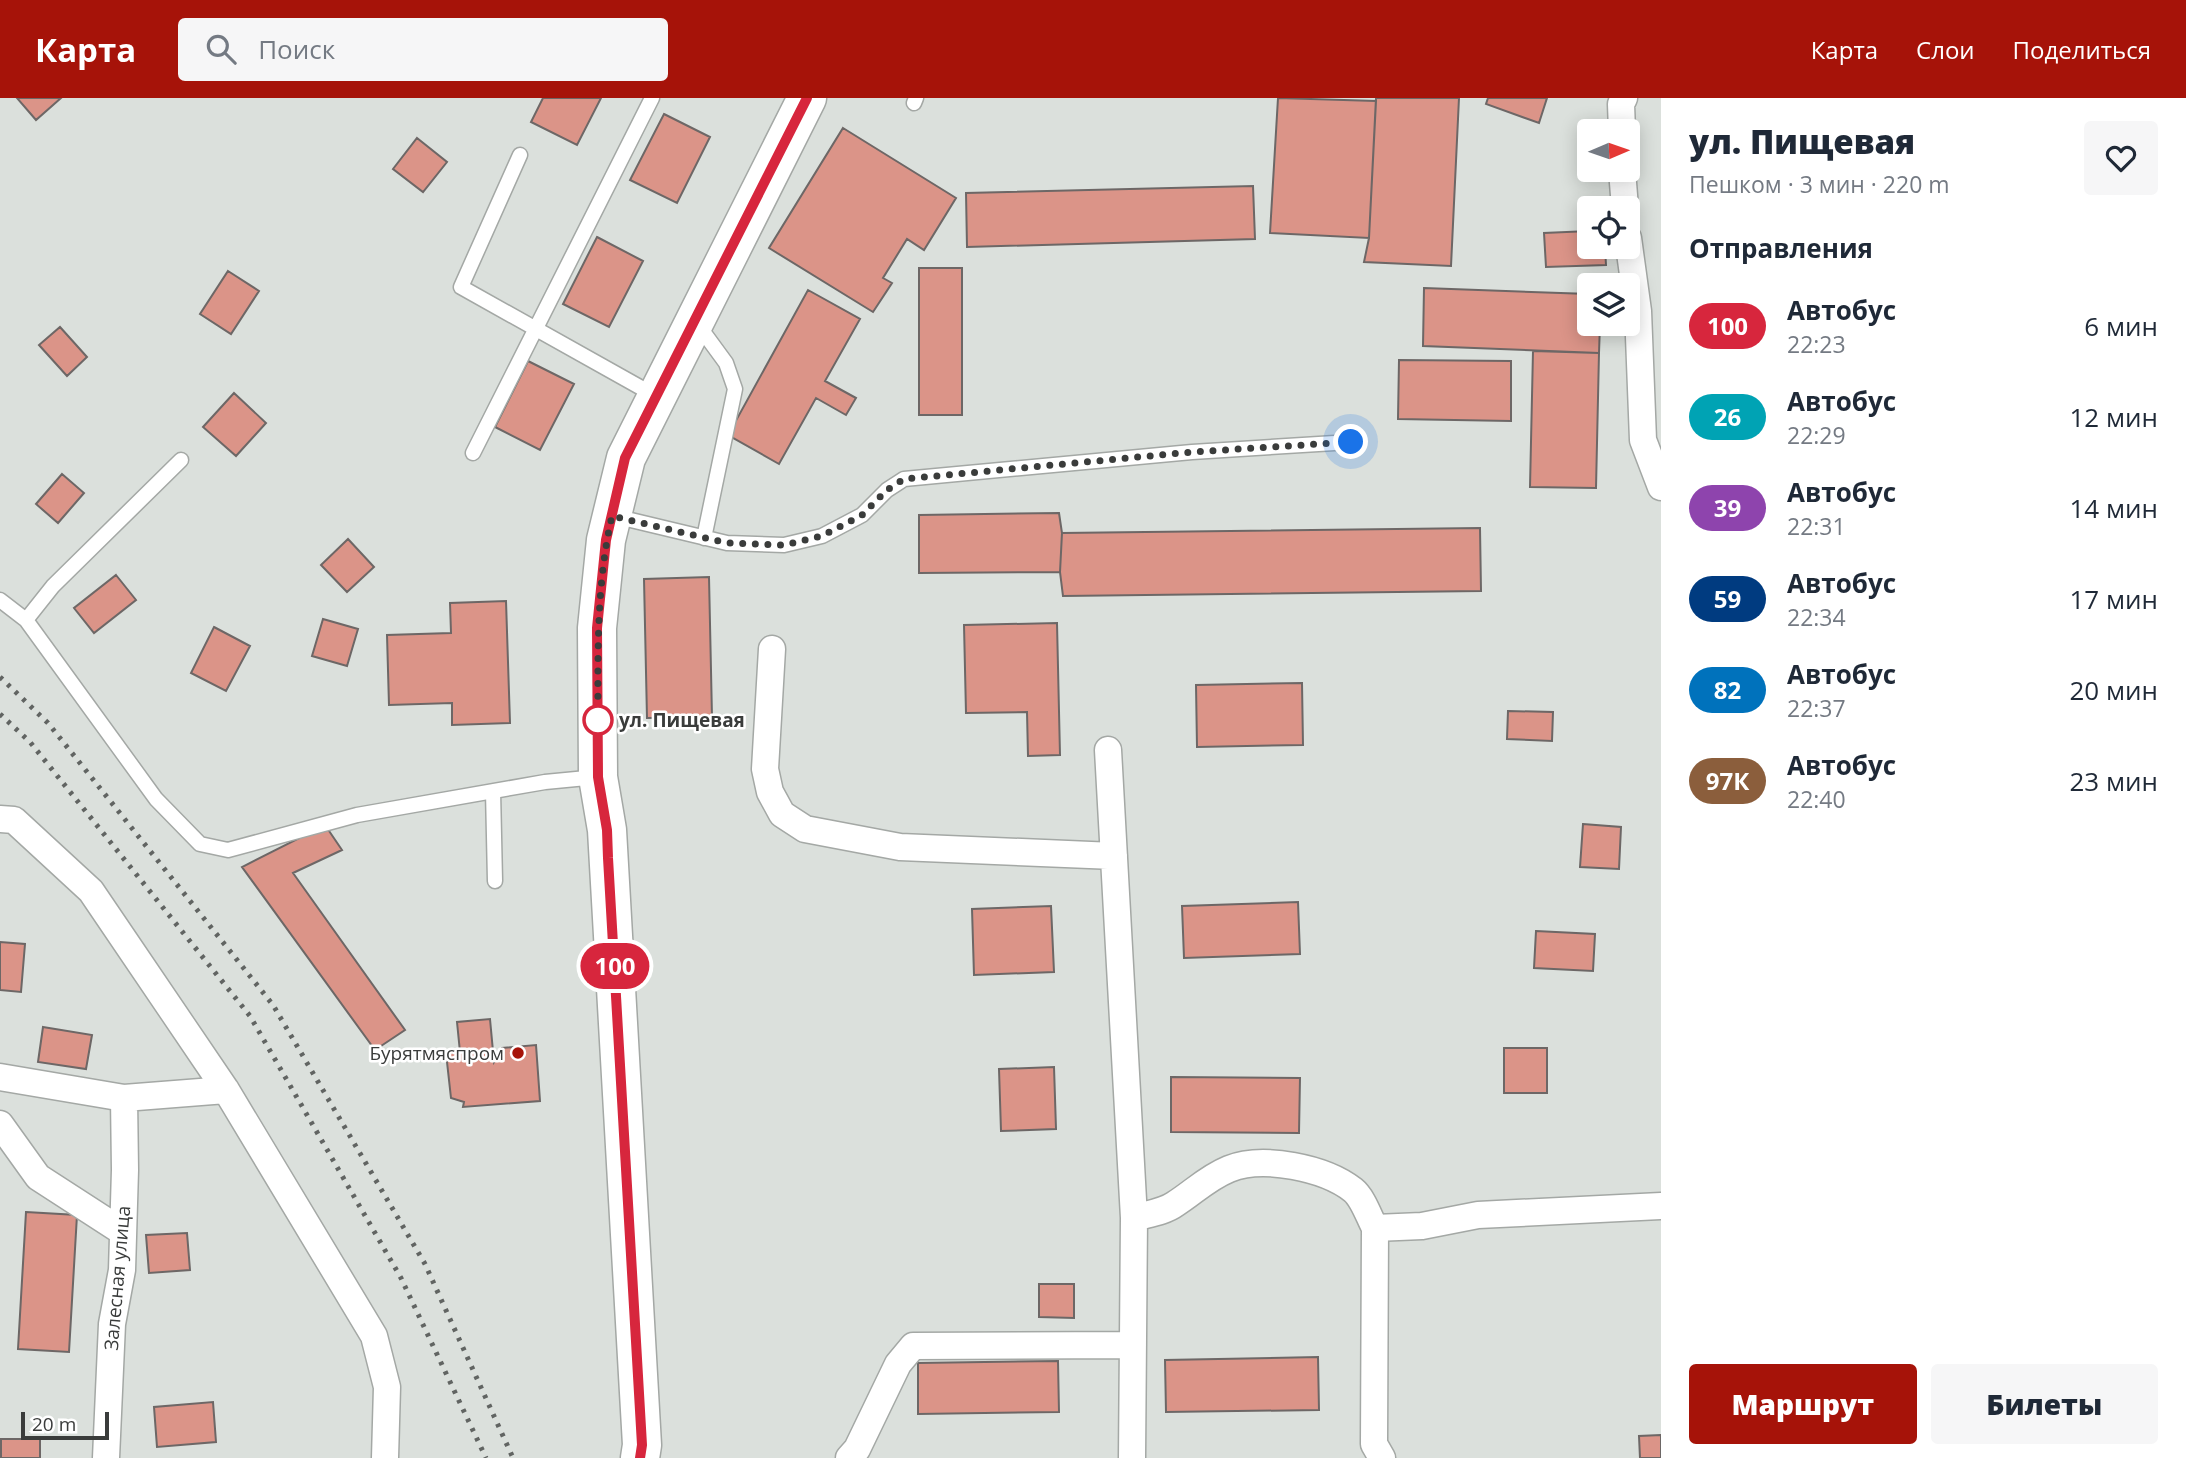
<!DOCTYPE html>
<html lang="ru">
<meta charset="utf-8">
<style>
:root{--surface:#fff;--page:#f6f6f7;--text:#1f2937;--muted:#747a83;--accent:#a61309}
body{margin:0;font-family:"Open Sans",sans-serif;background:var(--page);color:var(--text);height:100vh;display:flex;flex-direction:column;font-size:26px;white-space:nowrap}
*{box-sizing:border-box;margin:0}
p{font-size:23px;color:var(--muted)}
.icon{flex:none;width:38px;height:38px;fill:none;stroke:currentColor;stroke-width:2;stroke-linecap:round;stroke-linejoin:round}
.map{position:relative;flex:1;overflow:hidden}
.details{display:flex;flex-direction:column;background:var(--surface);width:525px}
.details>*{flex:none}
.badge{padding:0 14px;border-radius:23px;font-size:24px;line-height:46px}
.needle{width:46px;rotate:88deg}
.controls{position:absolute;left:1577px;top:21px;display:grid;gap:14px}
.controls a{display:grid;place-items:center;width:63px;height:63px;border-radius:7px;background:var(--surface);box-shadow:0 4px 18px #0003;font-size:35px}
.scale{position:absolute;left:21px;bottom:18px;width:88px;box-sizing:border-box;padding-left:7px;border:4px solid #3a3c3b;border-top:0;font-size:19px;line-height:24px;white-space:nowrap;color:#3a3c3b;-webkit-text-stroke:5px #fff;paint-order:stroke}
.you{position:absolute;width:35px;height:35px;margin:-18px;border:5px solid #fff;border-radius:50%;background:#1a73e8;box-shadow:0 0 0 10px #1a73e833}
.map>.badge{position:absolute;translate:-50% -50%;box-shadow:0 0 0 4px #fff}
h2{padding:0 28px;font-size:26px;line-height:63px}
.round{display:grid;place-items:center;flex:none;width:74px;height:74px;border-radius:7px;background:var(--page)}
.headline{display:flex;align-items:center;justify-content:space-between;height:119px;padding:0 28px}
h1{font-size:33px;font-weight:800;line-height:52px}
.primary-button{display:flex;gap:14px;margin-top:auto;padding:14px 28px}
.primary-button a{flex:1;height:80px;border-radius:7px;background:var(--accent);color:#fff;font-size:28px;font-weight:800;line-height:80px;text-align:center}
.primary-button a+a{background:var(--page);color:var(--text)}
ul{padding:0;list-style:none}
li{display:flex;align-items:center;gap:21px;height:91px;padding:0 28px}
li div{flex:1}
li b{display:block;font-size:26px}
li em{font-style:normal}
li .badge{min-width:77px;font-weight:700;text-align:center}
header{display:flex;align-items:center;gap:42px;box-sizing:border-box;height:98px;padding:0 35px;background:var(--accent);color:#fff}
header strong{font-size:33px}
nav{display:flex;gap:38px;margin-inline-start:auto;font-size:24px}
.search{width:490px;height:63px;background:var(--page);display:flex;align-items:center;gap:18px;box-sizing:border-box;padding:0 24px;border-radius:7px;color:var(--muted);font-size:26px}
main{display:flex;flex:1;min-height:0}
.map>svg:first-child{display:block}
.building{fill:#db9488;stroke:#6d6766;stroke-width:2}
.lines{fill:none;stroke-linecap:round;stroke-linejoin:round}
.lane-casing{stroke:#a4a8a5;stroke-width:17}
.street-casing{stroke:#a4a8a5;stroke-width:29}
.secondary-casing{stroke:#a4a8a5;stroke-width:41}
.lane{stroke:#fff;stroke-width:14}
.street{stroke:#fff;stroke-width:26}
.secondary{stroke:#fff;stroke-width:38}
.rail{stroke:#616462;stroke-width:5;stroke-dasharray:3.5 7;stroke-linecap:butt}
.line-casing{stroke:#fff;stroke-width:16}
.line{stroke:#d7263d;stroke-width:10}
.walk{stroke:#3a3c3b;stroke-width:7;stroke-dasharray:0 12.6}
.stop-dot{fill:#fff;stroke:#d7263d;stroke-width:3.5}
.poi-dot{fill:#a61309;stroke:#fff;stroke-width:2.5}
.labels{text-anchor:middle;stroke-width:5;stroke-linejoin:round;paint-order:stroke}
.stop-label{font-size:19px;font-weight:bold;fill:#3a3c3b;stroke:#fff;text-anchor:start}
.poi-label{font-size:19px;fill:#3a3c3b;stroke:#fff;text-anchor:end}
.street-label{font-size:19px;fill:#3a3c3b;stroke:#fff}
</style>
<header>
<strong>Карта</strong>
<div class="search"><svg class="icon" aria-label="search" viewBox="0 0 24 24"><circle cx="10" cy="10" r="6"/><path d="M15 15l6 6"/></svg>Поиск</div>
<nav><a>Карта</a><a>Слои</a><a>Поделиться</a></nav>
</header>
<main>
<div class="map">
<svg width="1661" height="1360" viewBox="0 0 1661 1360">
<rect width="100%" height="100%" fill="#dbe0dc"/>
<path class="building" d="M17 0H61L36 22Z
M543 0H601L577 47 531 24Z
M1278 0 1376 3 1369 140 1270 135Z
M1376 0H1459L1451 168 1364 164 1369 140Z
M1488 0H1547L1539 25 1486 6Z
M664 16 710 39 677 105 630 82Z
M843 30 956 100 924 152 907 141 883 180 892 185 873 214 769 150Z
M417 40 447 64 423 94 393 71Z
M1253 88 1255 141 967 149 966 95Z
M1589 133V149H1605L1606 167 1546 169 1544 135Z
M597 139 643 163 609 229 563 206Z
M919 170H962V317H919Z
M228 173 259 193 231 236 200 216Z
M1424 190 1589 196V226H1600L1599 255 1423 248Z
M808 192 860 221 825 283 856 300 846 317 816 300 779 366 728 337Z
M60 229 87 259 67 278 39 247Z
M1533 253 1599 255 1596 390 1530 389Z
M1399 262 1511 263V323L1398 321Z
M528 263 574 286 540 352 495 329Z
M234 295 266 325 236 358 203 329Z
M62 376 84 395 58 425 36 406Z
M1059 415 1062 435 1060 474 919 475V417Z
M1480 430 1481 493 1063 498 1060 474 1062 435Z
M348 441 374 469 347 494 321 467Z
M116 477 136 502 94 535 74 510Z
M709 479 712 619 647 620 644 481Z
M506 503 510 625 452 627V605L389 607 387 537 451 535 450 505Z
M323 521 358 531 347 568 312 558Z
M1057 525 1060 657 1028 658 1027 614 966 615 964 527Z
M214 529 250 548 226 593 191 575Z
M1302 585 1303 647 1197 649 1196 587Z
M1508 613 1553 614 1552 643 1507 641Z
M1583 726 1621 729 1619 771 1580 769Z
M325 727 342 752 293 775 405 932 375 952 242 769Z
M1298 804 1300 856 1184 860 1182 808Z
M1051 808 1054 874 974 877 972 811Z
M1536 833 1595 836 1593 873 1534 870Z
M0 844 25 846 21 894 0 892Z
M490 921 494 964 502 950 536 947 540 1003 463 1009 464 1004 451 1000 446 955 460 954 457 924Z
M43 929 92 937 86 971 38 964Z
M1504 950H1547V995H1504Z
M1054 969 1056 1031 1001 1033 999 971Z
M1171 979 1300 980 1299 1035 1171 1034Z
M26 1114 77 1117 69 1254 18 1251Z
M187 1135 190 1172 149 1175 146 1137Z
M1039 1186H1074V1220L1039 1219Z
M1318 1259 1319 1312 1166 1314 1165 1262Z
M1058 1263 1059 1314 918 1316V1265Z
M213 1304 216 1344 157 1349 154 1309Z
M1661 1337V1360H1640L1639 1338Z
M1 1341H40V1360H1Z"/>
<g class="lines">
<defs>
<path id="lane" d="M914 5 916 0
M520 57 461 189 654 297
M696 224 726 265 735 291 704 440
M473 355 652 0
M181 362 53 488 26 522 156 701 200 746 228 752 357 717 545 684 597 679
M614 418 727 445 784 447 822 438 862 417 887 392 904 381 1192 354 1351 344
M0 502 26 522
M493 693 495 783"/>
<path id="street" d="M1622 33 1621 6 1624 0
M1622 72 1625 110
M1628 140 1638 213 1643 342 1661 389
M772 551 765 671 770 694 782 716 805 731 900 749 1114 758
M1108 652 1134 1120 1132 1360
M0 721 14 722 91 793 226 992 374 1238 387 1289 385 1360
M0 979 124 1000 226 992
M0 1026 38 1079 123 1134
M1134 1120C1147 1116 1164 1114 1175 1106 1194 1094 1207 1080 1229 1071 1263 1057 1325 1070 1353 1092 1363 1100 1369 1119 1375 1130L1422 1128 1478 1117 1661 1108
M1375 1130 1374 1346 1382 1360
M106 1360 112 1226 122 1172 125 1072 124 1000
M849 1360 857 1351 898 1266 913 1248 1133 1247"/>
<path id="secondary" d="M640 1360 642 1347 607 732 598 679 597 530 606 442 626 360 807 0"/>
</defs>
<use href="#lane" class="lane-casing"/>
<use href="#street" class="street-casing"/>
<use href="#secondary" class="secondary-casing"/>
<use href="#lane" class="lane"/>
<use href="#street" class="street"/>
<use href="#secondary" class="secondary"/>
<path class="rail" d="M0 579 48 625 273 907 425 1166 513 1360
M0 616 30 644 250 918 401 1180 486 1360"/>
</g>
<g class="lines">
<defs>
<path id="line" d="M640 1360 642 1347 608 760 607 732 598 679 597 530 606 442 625 360 807 0"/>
</defs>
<use href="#line" class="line-casing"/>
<use href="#line" class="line"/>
<path class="walk" d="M598 622V629C598 558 596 487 612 418L727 445 784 447 822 438 862 417 887 392 904 381 1192 354 1351 344"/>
</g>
<circle class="stop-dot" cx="598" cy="622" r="14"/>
<circle class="poi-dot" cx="518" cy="955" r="7"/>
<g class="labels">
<g class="stop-label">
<text x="619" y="629">ул. Пищевая</text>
</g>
<g class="poi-label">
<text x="504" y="962">Бурятмяспром</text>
</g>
<g class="street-label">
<text transform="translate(117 1180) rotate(-85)" y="7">Залесная улица</text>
</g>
</g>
</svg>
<div class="controls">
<a><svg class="needle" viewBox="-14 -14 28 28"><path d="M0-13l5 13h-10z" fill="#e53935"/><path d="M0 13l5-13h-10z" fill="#747a83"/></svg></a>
<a><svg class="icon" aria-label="locate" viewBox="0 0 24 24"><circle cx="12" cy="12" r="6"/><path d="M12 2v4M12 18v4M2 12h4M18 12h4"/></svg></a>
<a><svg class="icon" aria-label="layers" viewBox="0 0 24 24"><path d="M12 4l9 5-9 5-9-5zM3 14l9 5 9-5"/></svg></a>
</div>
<div class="scale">20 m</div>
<div class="you" style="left:1351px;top:344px"></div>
<b class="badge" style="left:615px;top:868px;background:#d7263d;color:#fff">100</b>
</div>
<section class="details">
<div class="headline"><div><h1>ул. Пищевая</h1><p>Пешком · 3 мин · 220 m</p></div><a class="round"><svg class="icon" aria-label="heart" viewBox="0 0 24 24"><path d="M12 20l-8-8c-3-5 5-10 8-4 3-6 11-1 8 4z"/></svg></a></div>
<h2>Отправления</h2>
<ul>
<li><span class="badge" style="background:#d7263d;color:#fff">100</span><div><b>Автобус</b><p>22:23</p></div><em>6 мин</em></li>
<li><span class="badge" style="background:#00a3b4;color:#fff">26</span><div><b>Автобус</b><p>22:29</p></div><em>12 мин</em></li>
<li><span class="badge" style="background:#8e44ad;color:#fff">39</span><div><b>Автобус</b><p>22:31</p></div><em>14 мин</em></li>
<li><span class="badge" style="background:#003b80;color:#fff">59</span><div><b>Автобус</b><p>22:34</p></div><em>17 мин</em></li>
<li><span class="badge" style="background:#0072bc;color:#fff">82</span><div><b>Автобус</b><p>22:37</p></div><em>20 мин</em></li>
<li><span class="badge" style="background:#8b5e3c;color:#fff">97К</span><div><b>Автобус</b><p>22:40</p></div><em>23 мин</em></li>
</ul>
<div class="primary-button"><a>Маршрут</a><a>Билеты</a></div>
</section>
</main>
